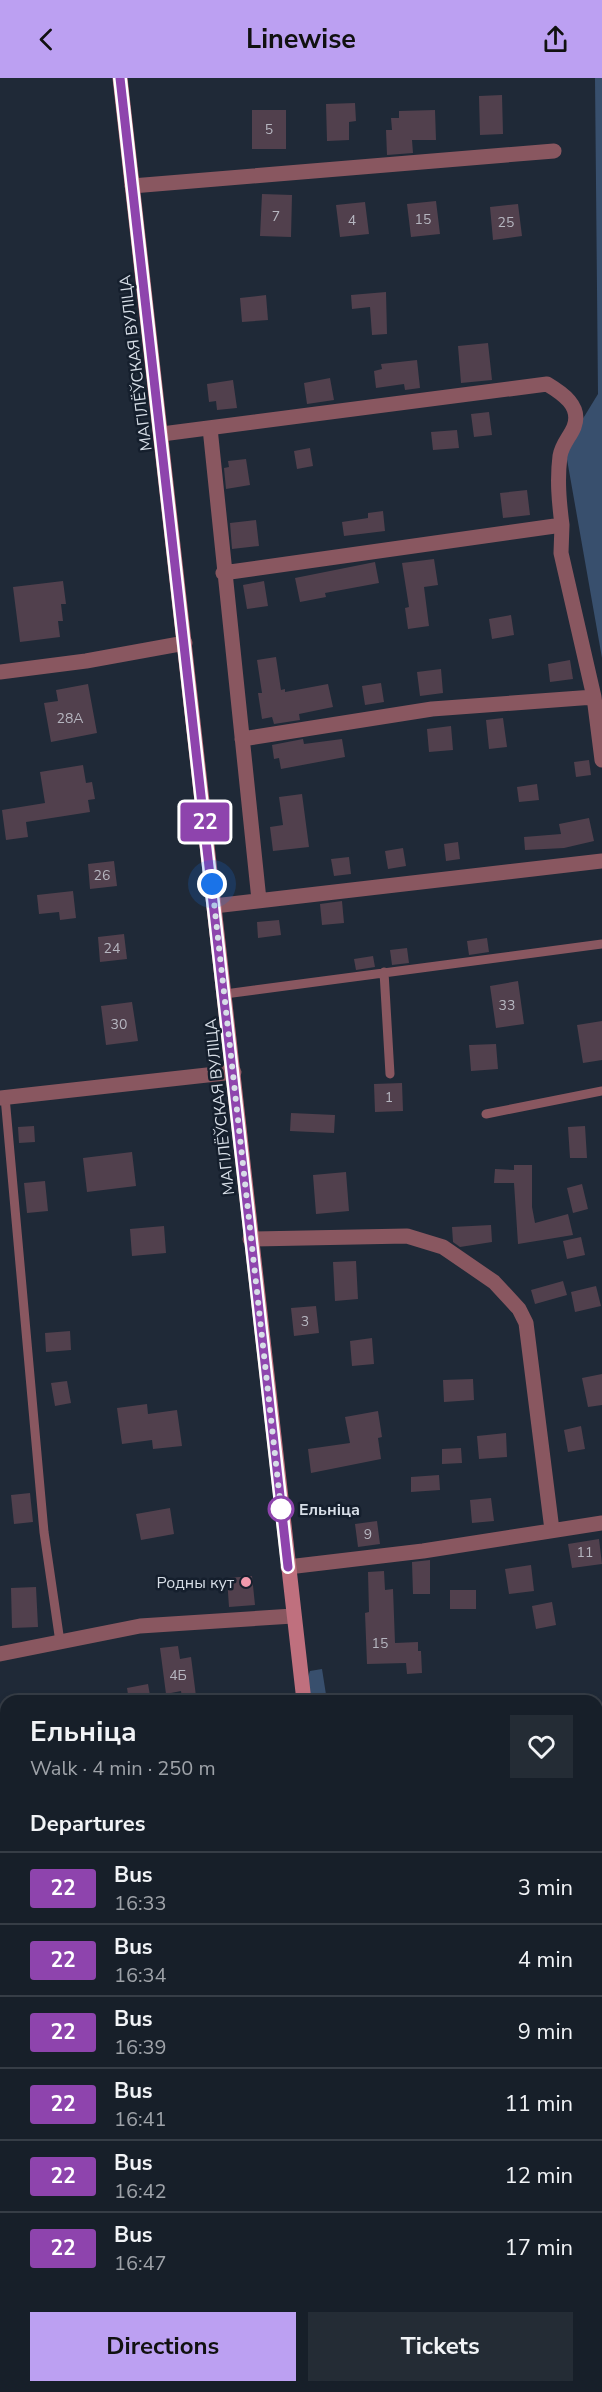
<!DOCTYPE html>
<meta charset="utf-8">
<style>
:root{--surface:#171f29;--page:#242c35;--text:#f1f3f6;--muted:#9ea2a8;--line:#363d46;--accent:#bca0f2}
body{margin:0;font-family:"Nunito Sans",sans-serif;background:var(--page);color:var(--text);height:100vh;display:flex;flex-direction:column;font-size:22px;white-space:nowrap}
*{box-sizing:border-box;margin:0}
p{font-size:20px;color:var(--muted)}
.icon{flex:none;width:33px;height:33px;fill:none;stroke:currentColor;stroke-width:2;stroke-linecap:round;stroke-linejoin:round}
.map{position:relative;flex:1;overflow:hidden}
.details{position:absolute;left:0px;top:1617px;width:603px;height:698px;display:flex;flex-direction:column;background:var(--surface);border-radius:18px 18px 0 0;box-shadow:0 3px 9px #0003,0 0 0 2px var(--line)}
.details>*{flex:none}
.badge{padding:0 12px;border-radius:4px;font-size:21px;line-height:39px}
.you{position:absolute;width:30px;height:30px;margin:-15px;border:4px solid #fff;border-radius:50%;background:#1a73e8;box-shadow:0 0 0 9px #1a73e833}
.map>.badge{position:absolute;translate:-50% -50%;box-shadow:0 0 0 3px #fff}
h2{padding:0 30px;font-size:22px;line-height:54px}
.round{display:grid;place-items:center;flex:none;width:63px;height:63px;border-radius:0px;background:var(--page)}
.overview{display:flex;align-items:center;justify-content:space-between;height:102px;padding:0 30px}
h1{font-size:28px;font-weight:700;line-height:45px}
.button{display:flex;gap:12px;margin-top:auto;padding:12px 30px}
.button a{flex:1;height:69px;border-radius:0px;background:var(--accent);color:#111;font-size:24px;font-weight:700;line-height:69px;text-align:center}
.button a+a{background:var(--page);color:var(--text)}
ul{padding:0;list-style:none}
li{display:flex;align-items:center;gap:18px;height:72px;padding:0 30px;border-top:2px solid var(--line)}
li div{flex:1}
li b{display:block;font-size:22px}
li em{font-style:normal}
li .badge{min-width:66px;font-weight:700;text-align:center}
header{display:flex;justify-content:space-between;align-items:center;height:78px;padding:0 30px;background:var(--accent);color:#111;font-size:27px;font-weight:700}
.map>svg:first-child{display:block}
.green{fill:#384f6d}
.water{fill:#011e1f}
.building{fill:#51404d}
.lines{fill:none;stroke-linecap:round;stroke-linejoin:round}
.service{stroke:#895760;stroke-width:9}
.minor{stroke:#895760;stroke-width:15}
.secondary{stroke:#bf707e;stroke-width:15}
.line-casing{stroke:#fff;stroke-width:14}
.line{stroke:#8e44ad;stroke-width:9}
.walk{stroke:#d7dee7;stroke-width:6;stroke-dasharray:0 10.8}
.stop-dot{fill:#fff;stroke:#8e44ad;stroke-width:3}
.poi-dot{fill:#f29aad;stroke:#151f2d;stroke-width:2}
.labels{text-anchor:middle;stroke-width:5;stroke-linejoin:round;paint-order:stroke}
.number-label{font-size:14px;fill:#b6b6c0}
.street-label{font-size:16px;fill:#d7dee7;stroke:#151f2d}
.stop-label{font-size:16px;font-weight:bold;fill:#d7dee7;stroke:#151f2d;text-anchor:start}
.poi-label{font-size:16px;fill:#d7dee7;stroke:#151f2d;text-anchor:end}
</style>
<header><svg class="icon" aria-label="back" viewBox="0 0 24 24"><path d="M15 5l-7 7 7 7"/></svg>Linewise<svg class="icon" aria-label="share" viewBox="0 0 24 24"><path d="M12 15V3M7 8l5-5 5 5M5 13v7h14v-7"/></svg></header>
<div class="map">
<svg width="602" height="2314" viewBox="0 0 602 2314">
<rect width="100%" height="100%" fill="#1f2937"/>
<path class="green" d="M595 0H602V580L565 370 598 316Z
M322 1591 327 1623H309L307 1602 310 1593Z"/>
<path class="water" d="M597 1770H602V2136L597 2130Z
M216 2309V2308L426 2309 425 2314H214Z"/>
<path class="building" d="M502 17 503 56 480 57 479 18Z
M355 25 356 43 349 44V62L327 63 326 26Z
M252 32H286V71H252Z
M435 32 436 62H412L413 75 387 77 386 52H392L391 40H399V33Z
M262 116 292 117 291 159 260 158Z
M436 123 440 156 411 159 407 126Z
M365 124 369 156 340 159 336 127Z
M518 126 522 158 493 162 490 129Z
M386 214 387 256 372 257 370 229 352 231 351 217Z
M266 217 268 242 242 244 240 220Z
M488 265 492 302 461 305 458 268Z
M417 282 420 310 405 312 404 306 376 310 374 293 382 291 381 286Z
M330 300 334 322 307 326 304 305Z
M233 302 237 330 217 332 216 323 209 324 207 306Z
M489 334 492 357 474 359 471 336Z
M457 352 459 370 433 372 431 354Z
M310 370 313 388 297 391 294 373Z
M246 381 250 407 226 411 224 390 229 389 228 383Z
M527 412 530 437 503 440 500 415Z
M383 433 385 453 344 458 342 444 368 440V435Z
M256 442 259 468 232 471 230 445Z
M434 481 438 507 424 509 429 548 408 551 405 530 409 529 402 485Z
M375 484 379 505 325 515 326 519 300 524 295 500Z
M63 503 66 526H61L63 543H58L60 559 20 564 13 509Z
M264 503 268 528 247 531 243 507Z
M511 537 514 557 492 561 489 541Z
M276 579 281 612 285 611V614L328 606 333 629 299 636 300 642 274 646 272 639 262 641 258 615H262L257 582Z
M570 582 573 601 550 604 548 586Z
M441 591 443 615 420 618 417 594Z
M381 605 384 624 365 627 362 608Z
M88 606 97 655 51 664 44 625 58 623 56 612Z
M503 640 507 669 489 671 486 642Z
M451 648 453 672 429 674 427 651Z
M303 661 304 666 342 661 345 679 281 691 279 680 274 681 272 667Z
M589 682 591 697 576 699 574 684Z
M83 687 86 705 92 704 95 721 88 722 90 734 26 744 28 759 6 762 2 732 45 725 40 694Z
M537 706 539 722 519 724 517 709Z
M302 716 309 769 273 773 270 749 283 747 279 719Z
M589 740 594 763 564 770 525 772 524 759 561 756 559 746Z
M458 764 460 781 446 783 444 766Z
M403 770 406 788 388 791 385 773Z
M349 779 351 796 334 798 331 781Z
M114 783 117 808 90 811 88 786Z
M73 813 76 840 60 842 59 834 39 836 37 817Z
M342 823 344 845 322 847 320 826Z
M279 842 281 857 258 860 257 844Z
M124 856 127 881 100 884 98 859Z
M487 860 489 874 469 877 467 863Z
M407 870 409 885 392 887 390 872Z
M373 878 375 889 356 892 354 881Z
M518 903 524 946 496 950 490 908Z
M132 924 138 963 106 967 101 928Z
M602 943V982L583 985 577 947Z
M496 966 498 991 471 993 469 967Z
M402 1005 403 1033 375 1034 374 1006Z
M291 1035 335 1037 334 1055 290 1053Z
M34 1048 35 1064 19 1065 18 1049Z
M585 1048 587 1080H570L568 1049Z
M132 1074 136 1108 87 1114 83 1080Z
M514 1087H532V1129L535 1145 568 1136 573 1157 518 1166 514 1105H494L495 1091 514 1092Z
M346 1094 349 1133 316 1136 313 1097Z
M45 1103 48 1133 27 1135 24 1105Z
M582 1106 588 1131 573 1135 567 1110Z
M491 1147 492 1164 460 1169 453 1164 452 1149Z
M164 1148 166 1175 132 1178 130 1151Z
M581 1159 585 1177 567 1181 563 1163Z
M356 1183 358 1221 335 1223 333 1184Z
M563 1203 567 1217 535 1226 531 1212Z
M596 1208 601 1228 575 1234 571 1214Z
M316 1228 319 1255 294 1258 291 1230Z
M70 1253 71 1272 46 1274 45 1255Z
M372 1260 374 1286 352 1288 350 1263Z
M602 1296V1327L588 1329 582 1300Z
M473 1301 474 1322 444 1324 443 1302Z
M67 1303 71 1325 55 1328 51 1305Z
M147 1326 148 1336 177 1332 182 1368 153 1371 152 1362 122 1366 117 1330Z
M378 1333 382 1359 378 1360 381 1381 311 1395 308 1371 350 1365 345 1339Z
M581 1348 585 1371 568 1374 564 1352Z
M506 1355 507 1379 479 1381 477 1358Z
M461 1370 462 1385 442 1386V1371Z
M439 1397 440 1412 411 1414V1399Z
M30 1415 33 1444 14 1446 11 1417Z
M491 1420 494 1443 472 1445 470 1422Z
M170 1430 174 1456 141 1462 136 1436Z
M377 1443 380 1466 358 1469 355 1446Z
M599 1461 602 1486 572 1490 568 1466Z
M430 1482V1516H413L412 1484Z
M531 1487 534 1513 509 1516 505 1491Z
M384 1493 385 1512 393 1511 395 1565 418 1564V1573H421L422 1595 407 1596 406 1585 367 1586 365 1535 369 1534 368 1494Z
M252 1498 255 1527 229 1529 227 1500Z
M36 1509 38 1549 12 1550 11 1510Z
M450 1512H476V1531H450Z
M552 1524 556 1547 536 1551 532 1528Z
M178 1568 180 1581 191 1579 196 1618 182 1620 181 1613 166 1616 160 1570Z
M148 1606 151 1623H129L127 1610Z"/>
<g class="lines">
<path class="service" d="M384 894 390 996
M225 916 602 866
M5 1019 44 1454 60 1564
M486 1036 602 1013
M0 2106 6 2105"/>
<path class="minor" d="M132 108 554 73
M210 350 259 822
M162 356 547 306C562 315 582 328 574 349 570 359 562 366 560 378 557 402 559 423 562 447
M223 495 562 447 561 475 594 619 602 682
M0 594 86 583 185 565
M242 661 432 631 594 619
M214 828 602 783
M0 1020 234 994
M250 1161 407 1158 443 1169 494 1204 519 1231 526 1245 552 1452
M288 1489 423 1473 602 1445
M0 1576 140 1548 293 1538
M597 1719H602"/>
<path class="secondary" d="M120 0 304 1623
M76 2308V2314"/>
</g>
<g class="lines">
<defs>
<path id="line" d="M120 0C175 496 234 992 288 1489"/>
</defs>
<use href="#line" class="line-casing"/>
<use href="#line" class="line"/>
<path class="walk" d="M212 806 281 1431"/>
</g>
<circle class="stop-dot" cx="281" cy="1431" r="12"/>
<circle class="poi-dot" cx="246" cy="1504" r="6"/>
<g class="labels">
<g class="number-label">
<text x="269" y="56">5</text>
<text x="276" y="143">7</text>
<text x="423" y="146">15</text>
<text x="352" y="147">4</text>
<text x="506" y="149">25</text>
<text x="70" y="645">28А</text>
<text x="102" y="802">26</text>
<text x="112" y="875">24</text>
<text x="507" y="932">33</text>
<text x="119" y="951">30</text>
<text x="389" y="1024">1</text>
<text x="305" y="1248">3</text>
<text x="368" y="1461">9</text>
<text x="585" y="1479">11</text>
<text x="380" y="1570">15</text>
<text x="178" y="1602">4Б</text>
</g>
<g class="street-label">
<text transform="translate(135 285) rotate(-97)" y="6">МАГІЛЁЎСКАЯ ВУЛІЦА</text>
<text transform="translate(219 1029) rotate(-96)" y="6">МАГІЛЁЎСКАЯ ВУЛІЦА</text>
</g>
<g class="stop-label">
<text x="299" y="1437">Ельніца</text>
</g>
<g class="poi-label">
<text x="234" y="1510">Родны кут</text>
</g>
</g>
</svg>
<div class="you" style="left:212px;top:806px"></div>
<b class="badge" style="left:205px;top:744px;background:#8e44ad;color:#fff">22</b>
<section class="details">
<div class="overview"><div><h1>Ельніца</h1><p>Walk · 4 min · 250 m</p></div><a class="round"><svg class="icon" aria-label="heart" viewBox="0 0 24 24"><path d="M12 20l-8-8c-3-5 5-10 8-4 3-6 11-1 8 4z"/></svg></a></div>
<h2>Departures</h2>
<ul>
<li><span class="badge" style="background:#8e44ad;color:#fff">22</span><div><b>Bus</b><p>16:33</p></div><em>3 min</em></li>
<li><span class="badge" style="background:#8e44ad;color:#fff">22</span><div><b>Bus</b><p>16:34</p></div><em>4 min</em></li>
<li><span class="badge" style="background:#8e44ad;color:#fff">22</span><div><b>Bus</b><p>16:39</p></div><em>9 min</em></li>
<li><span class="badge" style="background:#8e44ad;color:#fff">22</span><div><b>Bus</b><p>16:41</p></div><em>11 min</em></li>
<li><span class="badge" style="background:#8e44ad;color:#fff">22</span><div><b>Bus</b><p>16:42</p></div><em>12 min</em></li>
<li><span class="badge" style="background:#8e44ad;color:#fff">22</span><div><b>Bus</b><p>16:47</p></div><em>17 min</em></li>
</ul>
<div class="button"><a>Directions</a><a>Tickets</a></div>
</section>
</div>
